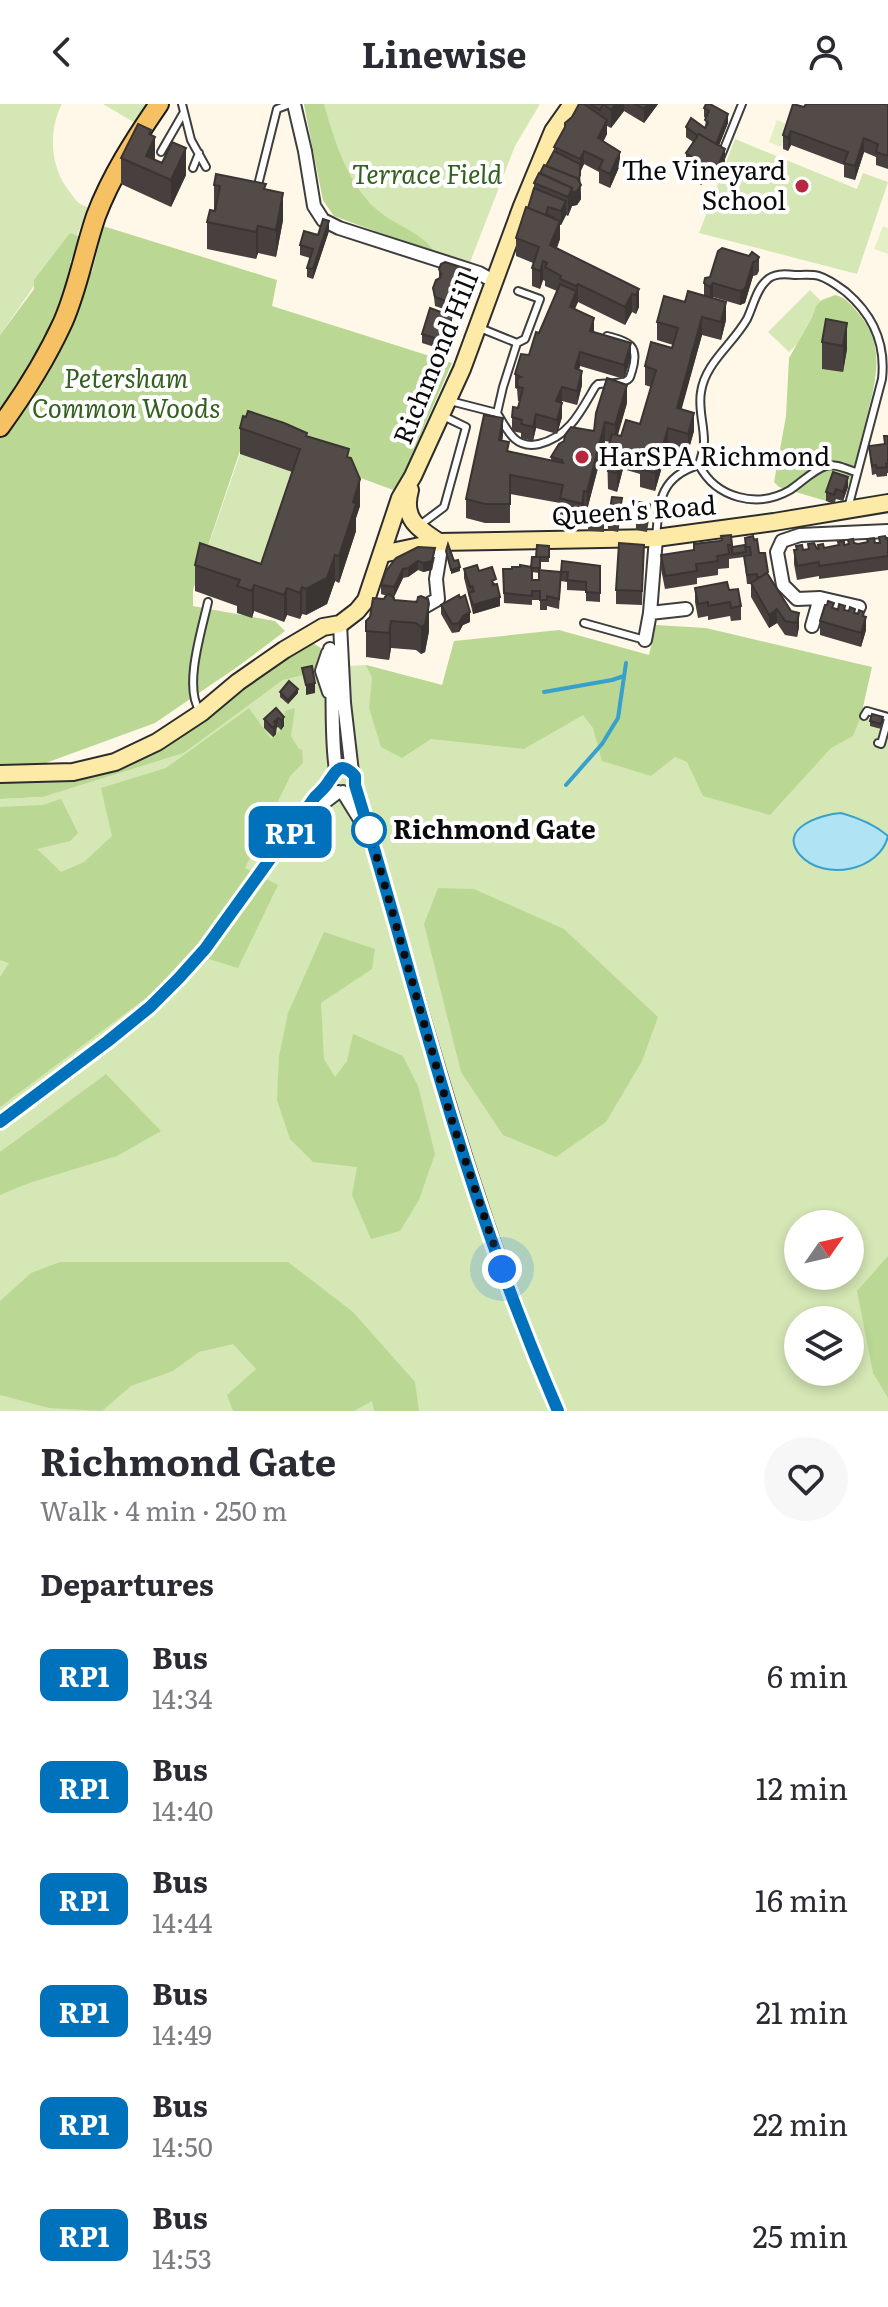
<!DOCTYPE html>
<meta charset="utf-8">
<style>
:root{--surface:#fff;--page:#f7f7f7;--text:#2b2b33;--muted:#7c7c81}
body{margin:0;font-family:Literata,serif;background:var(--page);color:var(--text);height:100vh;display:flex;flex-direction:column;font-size:30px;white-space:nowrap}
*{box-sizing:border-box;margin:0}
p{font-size:26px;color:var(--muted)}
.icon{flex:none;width:44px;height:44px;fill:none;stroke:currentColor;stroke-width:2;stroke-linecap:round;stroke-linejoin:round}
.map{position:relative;height:1307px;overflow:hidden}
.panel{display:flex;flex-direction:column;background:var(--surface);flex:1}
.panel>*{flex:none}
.badge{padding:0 16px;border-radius:12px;font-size:28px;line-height:52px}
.needle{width:52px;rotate:56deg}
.tools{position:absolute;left:784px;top:1106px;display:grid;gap:16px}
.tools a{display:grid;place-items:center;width:80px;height:80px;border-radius:50%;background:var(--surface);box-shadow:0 4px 12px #0003;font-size:40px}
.you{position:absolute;width:40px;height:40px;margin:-20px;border:6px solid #fff;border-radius:50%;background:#1a73e8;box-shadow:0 0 0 12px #1a73e833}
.map>.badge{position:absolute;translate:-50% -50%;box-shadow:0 0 0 4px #fff}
h2{padding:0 40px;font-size:30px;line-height:72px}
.round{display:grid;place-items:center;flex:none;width:84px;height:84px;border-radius:42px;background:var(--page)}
.summary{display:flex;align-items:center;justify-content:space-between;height:136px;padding:0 40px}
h1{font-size:38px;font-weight:700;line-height:60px}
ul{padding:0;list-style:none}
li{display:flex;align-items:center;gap:24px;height:112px;padding:0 40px}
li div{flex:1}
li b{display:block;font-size:30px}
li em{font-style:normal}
li .badge{min-width:88px;font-weight:700;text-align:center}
header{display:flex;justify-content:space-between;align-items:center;height:104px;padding:0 40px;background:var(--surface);font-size:36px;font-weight:700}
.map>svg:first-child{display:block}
.green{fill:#d5e7b5;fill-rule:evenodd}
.forest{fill:#bad894}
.pitch{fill:#e5efc6}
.water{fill:#b0e3f4;stroke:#38a0ca;stroke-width:2}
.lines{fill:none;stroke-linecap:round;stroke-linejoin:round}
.stream{stroke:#38a0ca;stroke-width:4}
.lane-casing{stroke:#3e3e3e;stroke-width:10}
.street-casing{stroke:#3e3e3e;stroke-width:16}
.secondary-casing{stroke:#2d2d2d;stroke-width:20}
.primary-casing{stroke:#1c1c1c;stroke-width:22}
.lane{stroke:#fff;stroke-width:6}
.street{stroke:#fff;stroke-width:12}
.secondary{stroke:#fdeaa6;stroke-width:16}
.primary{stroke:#f6c162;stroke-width:18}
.wall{fill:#47403e;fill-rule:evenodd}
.shaded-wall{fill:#3a3432}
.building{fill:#534b48;stroke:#3a3432;stroke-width:2}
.line-casing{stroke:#fff;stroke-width:18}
.line{stroke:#0072bc;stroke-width:12}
.walk{stroke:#0b0b0b;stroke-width:8;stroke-dasharray:0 14.4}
.poi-dot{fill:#b7273e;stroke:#fff;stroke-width:3}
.stop-dot{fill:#fff;stroke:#0072bc;stroke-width:4}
.labels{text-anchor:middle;stroke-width:8;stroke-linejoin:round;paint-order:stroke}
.poi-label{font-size:26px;fill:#0b0b0b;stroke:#fff;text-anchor:end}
.park-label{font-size:26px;font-style:italic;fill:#33601e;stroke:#fff}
.street-label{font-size:26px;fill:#0b0b0b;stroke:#fff}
.stop-label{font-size:26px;font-weight:bold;fill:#0b0b0b;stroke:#fff;text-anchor:start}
</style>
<header><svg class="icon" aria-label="back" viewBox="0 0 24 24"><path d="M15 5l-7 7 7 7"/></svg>Linewise<svg class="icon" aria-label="person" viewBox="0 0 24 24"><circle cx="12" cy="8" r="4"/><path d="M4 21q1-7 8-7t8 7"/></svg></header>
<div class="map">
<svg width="888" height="1307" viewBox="0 0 888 1307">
<rect width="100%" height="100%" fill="#fff8e9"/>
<path class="green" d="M0 0H62C48 26 50 63 69 87 75 95 78 101 88 103L77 132 70 130 0 231Z
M103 0H148L135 19Z
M304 0H540L515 42 469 161 334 112 323 96Z
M735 35 857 85 863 69 888 78 857 170 699 129Z
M810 186 831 207 789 248 768 228Z
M240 350 300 371 261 487 200 466Z
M559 528 888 619V1307H0V695L43 693 184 649 283 576 348 562 366 561 442 581ZM798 1120H850V1172H798ZM798 1216H850V1268H798Z"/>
<path class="forest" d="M304 0H324C334 36 349 85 381 109 399 123 423 129 435 149L334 112 323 96Z
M103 122 277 176 272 202 452 259 396 387 249 333 243 338 193 486V502L275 517 285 527 240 561 155 619 43 660 0 662V231L34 185V176L70 129 80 133 70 159 92 168Z
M835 191C846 193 852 202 859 210 887 243 875 279 866 316 860 339 855 361 848 383L833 378 826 397 779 383 774 378 786 312 789 254 812 214 816 202 822 196Z
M656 521 706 524 872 563 861 612 853 632 831 644 770 711 703 692 687 658 675 653 651 672 602 657 593 624 583 611 524 645 431 635 402 654 381 643 369 604 372 574 366 561 442 581 454 537 559 526 649 551Z
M311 538 321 544 314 569 283 576 184 649 43 693 0 695V676L120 662 245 579Z
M249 604 271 635 284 623 285 607 295 604 291 632 299 645 302 646 303 659 291 671 245 764 278 781 238 864 189 849 150 891 0 1003V873L9 859 0 856V703L42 701 61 695 78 729 70 737 37 745 61 768 84 758 112 732 101 684 166 664Z
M438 784 474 785 564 825 658 913 642 957 606 1018 556 1053 503 1031 461 968 424 820Z
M324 828 375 845 372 865 321 899 324 955 335 973 347 957 353 930 403 952 418 982 435 1050 419 1096 400 1127 371 1135 352 1091 357 1063 313 1058 290 1035 277 996 279 952 288 909Z
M106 970 161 1027 117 1052 29 1079 0 1091V1048Z
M888 1152V1294L873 1269 857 1187Z
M60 1158H288L353 1208 415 1278 419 1307H374L372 1297 354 1307H233L227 1291 256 1265 233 1240 199 1248 173 1267 131 1282 102 1307 49 1304 0 1291V1197L31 1169Z"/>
<path class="pitch" d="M777 16 789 21 781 43 769 38Z
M883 122 888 124V150L874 145Z"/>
<path class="water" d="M841 709C859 714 874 720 888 732 880 767 824 778 800 751 777 724 822 710 841 709Z"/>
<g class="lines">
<path class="stream" d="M544 588 612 576 624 572
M566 681 602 640 618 614 626 559"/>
<defs>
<path id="lane" d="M184 8 191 36 206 63
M161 48 184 8 182 0
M721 52 742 0
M193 64 199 49
M257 85 277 5 290 0
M518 187 540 195 525 235 517 239 503 283 497 309C502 317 507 328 515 335 522 341 530 342 539 340 569 333 581 307 595 283L598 280C606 279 618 280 625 277 631 275 630 272 632 267 640 241 629 238 607 232
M480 224 517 239
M450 297 497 309
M848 404 882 275C886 239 873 211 846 188 838 182 829 175 819 172 812 170 803 171 795 171 785 170 773 169 766 177 756 186 753 203 747 215 733 240 705 259 701 288 698 304 704 320 704 337 704 345 701 353 699 361 716 394 757 405 790 386 801 379 813 366 826 362 836 359 848 366 856 368
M420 421 444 403 466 323 441 311
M656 434C659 397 660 373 699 361
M584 519 645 536
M200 607C183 584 202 525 208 498
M864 612 867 607 888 613
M878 639 881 640 888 615"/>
<path id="street" d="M294 0 305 47 314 102 323 116 339 124 479 169 493 177
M859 503 820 494 797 495 783 481 777 448 782 437 800 431 888 427
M414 505 424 503 438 495 436 475 442 438
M650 509 686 505
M340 520 344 599 352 668
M812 522 820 494
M645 536 650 509 656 434
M330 545C335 586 330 626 336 666
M328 549 322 567 329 588
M343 688 361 717
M309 710 338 688
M0 1018 108 937 150 903 179 874 205 845 315 693C320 688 325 683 329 678 335 669 335 663 348 665L355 672V681C419 891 471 1104 558 1307"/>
<path id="secondary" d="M410 386C402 414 417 424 439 438
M382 450 439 438 656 434 774 418 888 399
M0 670 73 668 115 658 157 638 201 609 238 578 284 546 323 523 340 520 357 507 366 496 400 394 413 372 462 265 522 102 553 27 572 0"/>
<path id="primary" d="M0 323C24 290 46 255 63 218 78 184 84 147 96 112 111 72 135 35 159 0"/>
</defs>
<use href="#lane" class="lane-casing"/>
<use href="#street" class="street-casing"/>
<use href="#secondary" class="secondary-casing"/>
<use href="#primary" class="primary-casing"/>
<use href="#lane" class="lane"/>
<use href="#street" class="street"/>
<use href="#secondary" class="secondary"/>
<use href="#primary" class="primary"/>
</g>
<path class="wall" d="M579 0H658L644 19 624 7 611 24 607 22V30L603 38 620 61 610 84 599 79V68L584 60 580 68 581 95 577 101 572 102 568 112 566 111 561 121H560V135L557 144 639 185V203L636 210 632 208 625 221 578 198 574 205 594 228 631 253 624 275 580 262 579 266 582 281 577 301 562 297V313L557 330 536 324 533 337 521 334V329L512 327V313L518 304 520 297H518L517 285 515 284V270L529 251 557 187 545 182V177L543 176 540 185 532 182V164L533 159 516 152V134L528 104 534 84V79L546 62 554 47V43Z
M888 0V65L876 61V53L864 48 855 76 844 73V61L791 41 788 47 783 45V31L804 3Z
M704 4 728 19 719 41 725 59 718 76 714 79 707 73 701 81 696 77V69L686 63V49L693 38 686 33V23L705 24 706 14 704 13Z
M151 31 155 56 186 71 171 103 121 80V54Z
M214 81 266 85 283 116 276 153 258 149 256 155 207 145V118L214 106Z
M329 127 313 175 307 173V164L310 154 300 151V141L318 131Z
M749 152 759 153V167L757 171 753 172 745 199 740 201 713 193 712 194 726 216 721 236 702 231 681 305 694 327 688 348 668 342 655 387 640 383V370L623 365 617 388 608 385 607 348 610 338 605 337 587 406H584L582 418 560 412V399L510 390V419H485L466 414V395L503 332 502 336 509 348 551 356V353L594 327 627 299 618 331 621 332 640 320 651 283 645 281V262L672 244 673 241 657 236V218L685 198 704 191V179L710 173Z
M439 165 470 176 465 189 462 188 455 209 435 202 433 184 439 174Z
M826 215 847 245 843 268 822 265V238Z
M452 221 444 246 422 239V230Z
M240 324 307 332 349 354 360 402 356 414V427L339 479 335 477 327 500 306 511 302 510 300 515 287 511 284 518 254 507 252 514 237 509V502L195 487V461L261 460 292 368 240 350Z
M884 332H888V369H887V372L877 373 876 370 872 371 869 342 884 340Z
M848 383 843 397 836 395 834 400 826 397V388Z
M622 404 618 428 608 426V417Z
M588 406H604V428L588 427Z
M650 409 647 428 636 426V417Z
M731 431 732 443 745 441V434L759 449 768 470 799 523 797 533 785 531 777 519 769 524 751 493V480H747L744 453 729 455V464L718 465V471L697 474V480L665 485 661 465V451L694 446V440L719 437Z
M879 433 888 437V466L819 475V472L797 476 794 460V446H808V440L817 445 818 441 824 444 848 440V436L854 439H879Z
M644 441 642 501 616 500V486Z
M549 442V458H540V466L561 468 600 462V498L586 497V487L567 486V478L561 477 559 505 547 502V506H540V496H532V501L504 499 503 465H512L531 463 536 453ZM532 468 539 469V476H532Z
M435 453 432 466 423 468 418 466 408 473 403 474 394 493V496L429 527 425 548 421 550 416 546 391 544 389 556 366 553V517L387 492 381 490V481L396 454Z
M464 465 479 467 496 480 500 502 473 510 464 474Z
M695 484 729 486 741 502V516L731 517 730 512 708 516V512L698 514 695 498Z
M441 501 470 518 463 521 459 528 452 529 441 510Z
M834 505 845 506 864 512 866 526 861 543 820 531V517Z
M280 588 298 589 288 600 280 593Z
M276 604 284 622 281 626 278 623 276 624V630L273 633 264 624V615Z
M870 617 883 618 881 625 870 622Z"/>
<path class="shaded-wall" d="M616 0H624V7L611 24V6Z
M648 0H658L644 19V5Z
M728 10V19L715 52V43Z
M607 16V30L598 48V34Z
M151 26V41L155 33V59L146 52 149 30Z
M791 27V41L788 47V34Z
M864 34V48L855 76V62Z
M186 44V71L171 103V76Z
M725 45V59L718 76 714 79V65Z
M584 47V60L580 69V55Z
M620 48V61L610 84V70Z
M707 60V73L701 81V67Z
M580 71 581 95 577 101 572 102 568 112V93L572 84 577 79Z
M283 89V116L276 153V126Z
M566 97V111L561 121V107Z
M329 117V127L313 175V165Z
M560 117V135L550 159V141Z
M258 122V149L256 155V128Z
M543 157V176L540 185V167Z
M753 158V172L745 199 740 201V187Z
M470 166V176L465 189V179Z
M462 178V188L455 209V200Z
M713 179V193L710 197V183Z
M578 180V198L570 217V203Z
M639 185V203L636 210V191Z
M632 190V208L625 221V203Z
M726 198V216L721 236V218Z
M452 212V221L444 246V237Z
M702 213V231L677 322V304Z
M594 214V228L590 227Z
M847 219V245L843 268V242Z
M631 239V253L624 275V261Z
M580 248V262L575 278V264Z
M582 267V281L577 301V287Z
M627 281V299L615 339V321Z
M562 283V297L556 311V297Z
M562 299V313L557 330V316Z
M694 309V327L688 348V330Z
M536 310V324L533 337V323Z
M503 314V332L499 354V336Z
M605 318V337L587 406V388Z
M668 324V342L655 387V369Z
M623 347V365L617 388V369Z
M848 373V383L843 397V388Z
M360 375V402L356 414V427L339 479V452Z
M584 387V406L582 418V400Z
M622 394V404L618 428V419Z
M435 444 432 466 423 468V459Z
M335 451V477L327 500 306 511V485Z
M418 457V466L408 473V464Z
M460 463V467L451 470V466Z
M403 465V474L394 493V483Z
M254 481V507L252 514V487Z
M302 483V510L300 515V489Z
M287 484V511L284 518V491Z
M500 493V502L473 510V501Z
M429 500V527L425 548 421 550V523Z
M777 505V519L769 524V511Z
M470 508V518L463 521 459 528V519L463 512Z
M864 508V519L866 513V526L861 543V529Z
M799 509V523L797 533V519Z
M391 517V544L389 556V529Z
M315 579V589L306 591V581Z
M298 585V589L288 600V596Z
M284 613V622L281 626V616Z
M278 614 276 630 273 633 274 618Z"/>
<path class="building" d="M579 0H584L607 16 598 34 620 48 610 70 599 65 603 56 584 47 580 55 554 43 565 23V19L572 13Z
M590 0H616L611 6 603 0 600 6Z
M635 0H648L644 5Z
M706 0H710L728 10 716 40 699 30 697 31 686 23 691 14 705 24 708 18 705 16 709 7 704 4Z
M793 0 804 3 806 0H888V52L876 48 878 40 864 34 855 62 844 59 848 48 791 27 788 34 783 31Z
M138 20 151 26 149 30 155 33 146 52 162 59 172 38 186 44 171 76 121 54Z
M699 30 725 45 718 62 714 65 707 60 701 67 696 64 698 57 686 49Z
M554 47 580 60V71L578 76 577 74 546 62Z
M544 61 577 74 581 81 577 87 572 89V84L540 69Z
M539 69 572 84 568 93 534 79Z
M216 70 266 80 264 85 283 89 276 126 258 122 256 128 207 118 210 106 215 107 220 82 214 81Z
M534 84 566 97 561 107 548 103 546 110 553 113V114L528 104Z
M526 103 560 117 550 141 639 185 636 191 632 190 625 203 578 180 576 182 560 175 561 172 545 163 547 159 543 157 540 167 532 164 539 143 516 134Z
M323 115 329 117 313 165 307 164 313 145 300 141 304 127 318 131Z
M722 144 749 152 752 148 759 153 757 157 753 158 745 185 740 187 713 179 710 183 704 179 705 174 710 173 718 147Z
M445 158 470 166 465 179 462 178 455 200 435 193 433 184 436 176 440 174 441 170 439 165 441 160Z
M560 180 576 187 570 203 594 214 590 227 631 239 624 261 580 248 575 264 582 267 577 287 562 283 556 297 562 299 557 316 536 310 533 323 521 320 522 316 512 313 513 303 518 304 523 284 518 283 517 278 518 274 521 273 515 270 521 250 529 251 536 228 539 229Z
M688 187 726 198 721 218 702 213 677 304 694 309 688 330 668 324 655 369 640 365 643 352 623 347 617 369 608 367 613 349 607 348 612 330 621 332 626 316 640 320 656 266 645 262 651 238 672 244 678 224 657 218 664 192 685 198Z
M430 204 452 212 444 237 422 230Z
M826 215 847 219 843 242 822 238Z
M607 274 627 281 615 321 605 318 587 388 584 387 582 400 560 394 563 381 510 371V400H485L466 395 484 311 503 314 499 336 509 338 507 347 563 359 562 356 551 353 559 340 564 337 565 331 571 323 594 327 596 309Z
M248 307 284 319 307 329 306 332 349 345 347 353 351 354 360 375 353 398 356 400 339 452 335 451 327 474 306 485 302 483 300 489 287 484 284 491 254 481 252 487 237 482 240 476 195 461 200 439 261 460 300 345 240 324 243 312 246 313Z
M884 332H888V359L886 360 887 363 877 364 876 361 872 362 869 342 885 340Z
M833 368 848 373 843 388 836 385 834 391 826 388Z
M612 393 622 394 618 419 608 417Z
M639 398 650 400 647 419 636 417Z
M588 406H604V418H588Z
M731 431 732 441H728L729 450 717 452 718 457 696 460 697 467 665 472 661 451 694 446V440L719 437 722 436 721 432Z
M753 432 754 436 757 435 759 449H765L768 468 761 473H757V470L747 471 744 452 751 451 750 443H746L745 434Z
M885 432 888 437V452L819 462V458L797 462 794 446H797L796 442 802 441 803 446 809 445 808 440 814 439 817 445H819L818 441 823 440 824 444 839 441 838 438 844 437V441L849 440 848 436 853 435 854 439 858 440 868 438 867 435 874 434 875 439H880L879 433Z
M619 439 644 441 642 487 616 486Z
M448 440 454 457 458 456 460 463 451 466 446 447Z
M537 441 549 442V453H536Z
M745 441 746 448 732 450V443Z
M418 443 435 444 432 457 423 459 418 457 408 464 403 465 394 483 381 481 386 467 396 454Z
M532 453H540V464H531Z
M562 457 600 462V489L586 488V478L567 476 568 468H561L559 495 547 492V496H540V487H532V492L504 489 503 465H512V463H520V461L532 463V476H539V466L561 468Z
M477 461 479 467 492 463 496 475 492 477 493 481 497 480 500 493 473 501 469 489 474 487 472 482 470 483 464 465Z
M767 469 791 507 799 509 797 519 785 517 777 505 769 511 751 479Z
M727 478 729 486 738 485 741 502 731 504 730 498 708 502V498L698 500 695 484Z
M389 490 394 494V496L417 498 418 493 421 492 428 495 429 500 425 521 421 523 416 519 391 517 389 529 366 527V517L370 513 373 494 384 495 385 493Z
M459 491 460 494 465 491 470 508 463 512 459 519 452 520 441 501Z
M828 497 834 499 832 504 838 506 839 500 845 502 844 506 849 507 850 503 855 505 854 509 858 510 859 506 864 508 863 512 866 513 861 529 820 517 825 501H827Z
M312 562 315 579 306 581 302 564Z
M289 577 298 585 288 596 280 588Z
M276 604 284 613 281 616 278 614 274 618 276 620 273 624 264 615Z
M872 610 883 613 881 620 870 617Z"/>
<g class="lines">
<defs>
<path id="line" d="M0 1018 108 937 150 903 179 874 205 845 315 693C320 688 326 683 329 677 337 666 341 657 355 672V681C389 791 418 904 452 1015 482 1114 517 1212 558 1307"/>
</defs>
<use href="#line" class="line-casing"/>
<use href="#line" class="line"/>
<path class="walk" d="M369 726 451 1014 502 1165"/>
</g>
<g class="poi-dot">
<circle cx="802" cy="82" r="8"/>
<circle cx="582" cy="353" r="8"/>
</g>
<circle class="stop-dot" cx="369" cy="726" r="16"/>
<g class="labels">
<g class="poi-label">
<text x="786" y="76">The Vineyard<tspan x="786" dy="30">School</tspan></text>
<text x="598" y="362" text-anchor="start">HarSPA Richmond</text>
</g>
<g class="park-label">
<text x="427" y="80">Terrace Field</text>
<text x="126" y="284">Petersham<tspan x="126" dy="30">Common Woods</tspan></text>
</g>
<g class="street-label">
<text transform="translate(436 254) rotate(-68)" y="9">Richmond Hill</text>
<text transform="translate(634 407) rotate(-4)" y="9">Queen's Road</text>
</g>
<g class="stop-label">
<text x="393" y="735">Richmond Gate</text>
</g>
</g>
</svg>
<div class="tools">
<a><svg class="needle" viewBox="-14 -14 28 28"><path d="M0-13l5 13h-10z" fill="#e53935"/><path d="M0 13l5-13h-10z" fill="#7c7c81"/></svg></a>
<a><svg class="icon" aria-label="layers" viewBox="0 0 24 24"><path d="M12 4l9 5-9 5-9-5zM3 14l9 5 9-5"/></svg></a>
</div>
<div class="you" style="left:502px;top:1165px"></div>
<b class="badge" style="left:290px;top:728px;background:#0072bc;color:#fff">RP1</b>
</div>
<section class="panel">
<div class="summary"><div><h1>Richmond Gate</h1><p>Walk · 4 min · 250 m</p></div><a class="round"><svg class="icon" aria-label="heart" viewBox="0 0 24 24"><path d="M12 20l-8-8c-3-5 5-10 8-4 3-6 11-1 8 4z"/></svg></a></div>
<h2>Departures</h2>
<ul>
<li><span class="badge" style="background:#0072bc;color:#fff">RP1</span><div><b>Bus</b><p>14:34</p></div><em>6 min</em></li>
<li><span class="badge" style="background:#0072bc;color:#fff">RP1</span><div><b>Bus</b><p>14:40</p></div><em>12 min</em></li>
<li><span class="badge" style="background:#0072bc;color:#fff">RP1</span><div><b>Bus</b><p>14:44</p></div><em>16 min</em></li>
<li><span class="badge" style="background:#0072bc;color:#fff">RP1</span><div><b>Bus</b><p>14:49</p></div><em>21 min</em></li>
<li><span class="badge" style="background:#0072bc;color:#fff">RP1</span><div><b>Bus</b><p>14:50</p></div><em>22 min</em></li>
<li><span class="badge" style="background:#0072bc;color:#fff">RP1</span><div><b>Bus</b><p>14:53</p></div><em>25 min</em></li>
</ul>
</section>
